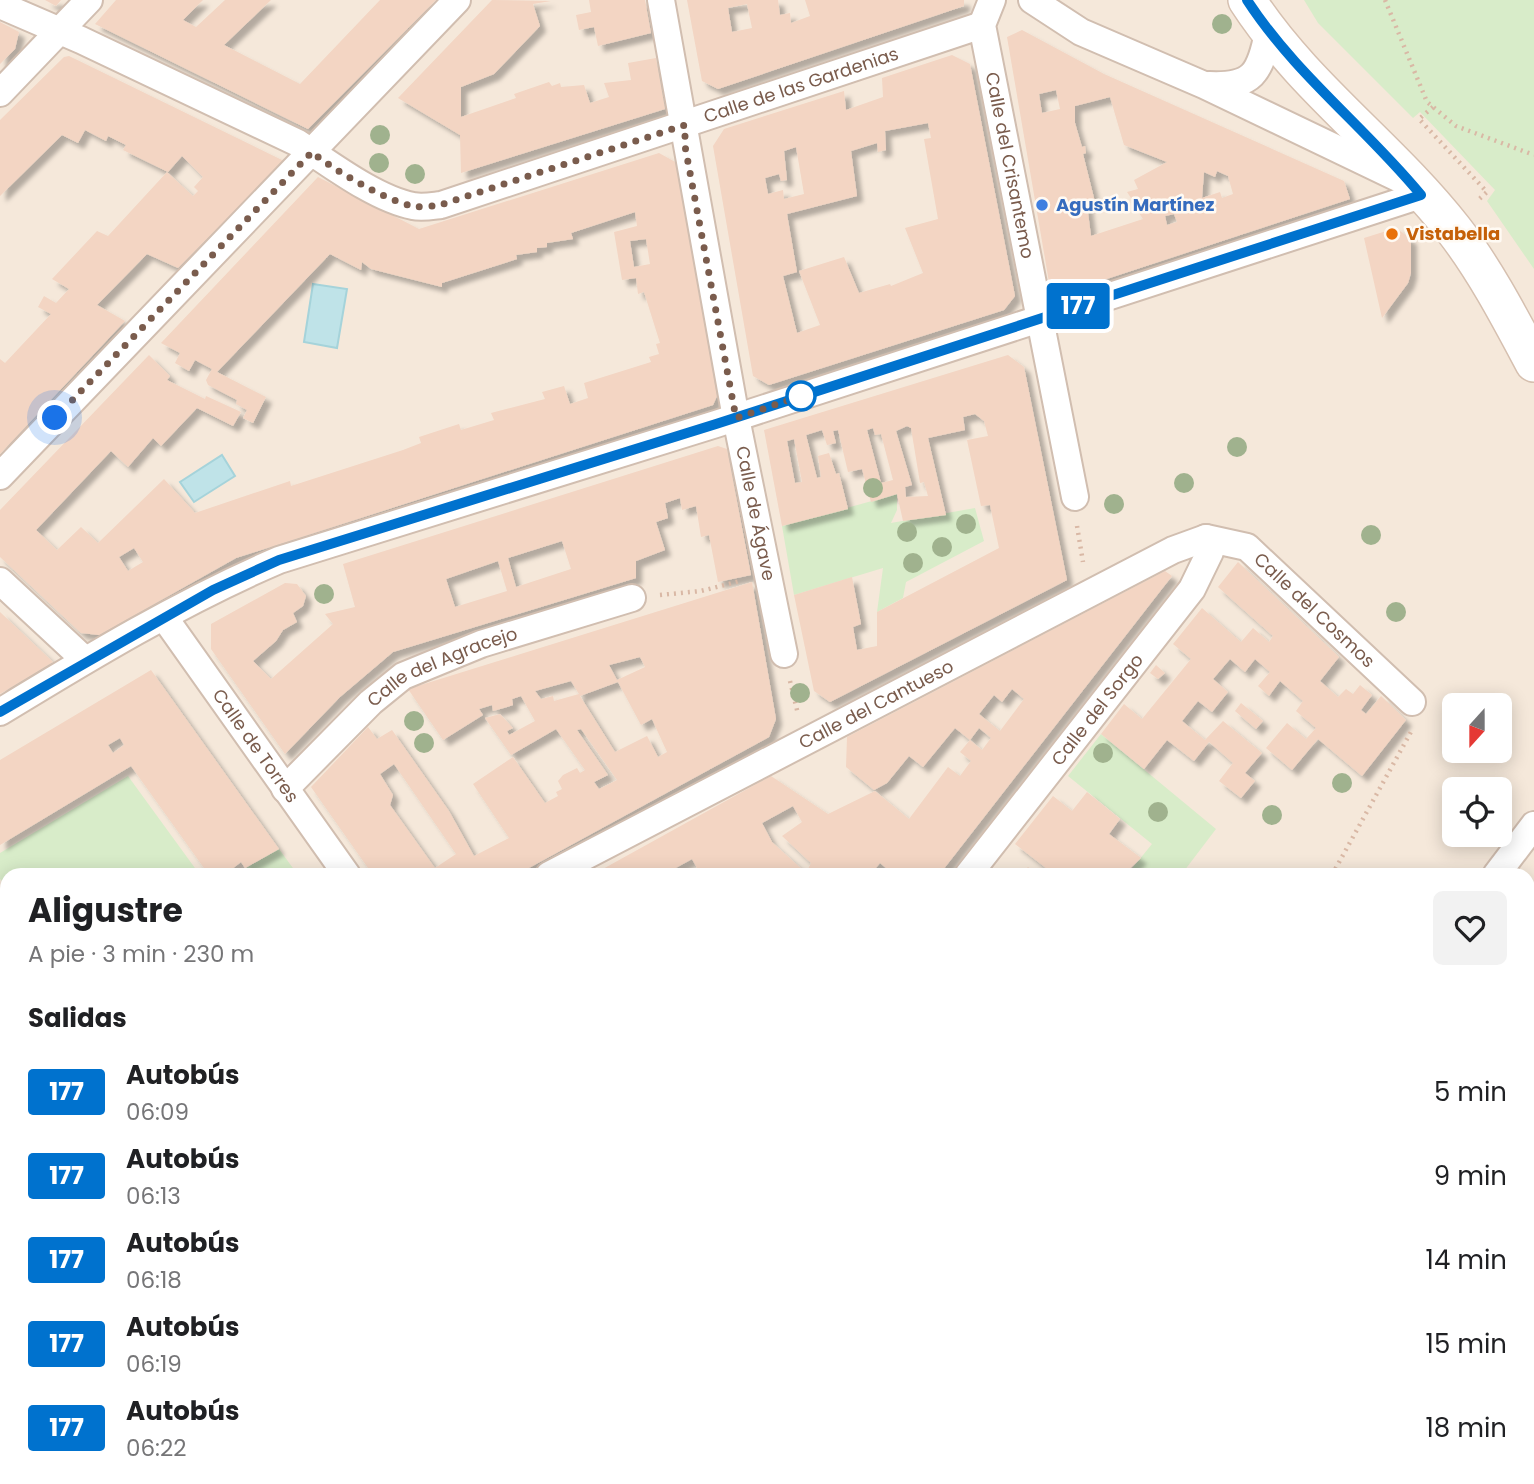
<!DOCTYPE html>
<html lang="es">
<meta charset="utf-8">
<style>
:root{--surface:#fff;--page:#f2f2f2;--text:#202124;--muted:#757577}
body{margin:0;font-family:Poppins,sans-serif;background:var(--page);color:var(--text);height:100vh;display:flex;flex-direction:column;font-size:26px;white-space:nowrap}
*{box-sizing:border-box;margin:0}
p{font-size:23px;color:var(--muted)}
.icon{flex:none;width:38px;height:38px;fill:none;stroke:currentColor;stroke-width:2;stroke-linecap:round;stroke-linejoin:round}
.map{position:relative;flex:1;overflow:hidden}
.panel{position:absolute;left:0px;top:868px;width:1535px;height:616px;display:flex;flex-direction:column;background:var(--surface);border-radius:21px 21px 0 0;box-shadow:0 4px 18px #0003}
.panel>*{flex:none}
.badge{padding:0 14px;border-radius:5px;font-size:24px;line-height:46px}
.needle{width:46px;rotate:201deg}
.buttons{position:absolute;left:1442px;top:693px;display:grid;gap:14px}
.buttons a{display:grid;place-items:center;width:70px;height:70px;border-radius:10px;background:var(--surface);box-shadow:0 4px 18px #0003;font-size:35px}
.you{position:absolute;width:35px;height:35px;margin:-18px;border:5px solid #fff;border-radius:50%;background:#1a73e8;box-shadow:0 0 0 10px #1a73e833}
.map>.badge{position:absolute;translate:-50% -50%;box-shadow:0 0 0 4px #fff}
h2{padding:0 28px;font-size:26px;line-height:63px}
.round{display:grid;place-items:center;flex:none;width:74px;height:74px;border-radius:10px;background:var(--page)}
.headline{display:flex;align-items:center;justify-content:space-between;height:119px;padding:0 28px}
h1{font-size:33px;font-weight:700;line-height:52px}
ul{padding:0;list-style:none}
li{display:flex;align-items:center;gap:21px;height:84px;padding:0 28px}
li div{flex:1}
li b{display:block;font-size:26px}
li em{font-style:normal}
li .badge{min-width:77px;font-weight:700;text-align:center}
.map>svg:first-child{display:block}
.residential{fill:#f5e8da;fill-rule:evenodd}
.green{fill:#d8ecc9}
.water{fill:#bfe3e8;stroke:#a5d3da;stroke-width:2}
.building{fill:#f3d5c3;fill-rule:evenodd;filter:url(#shadow)}
.lines{fill:none;stroke-linecap:round;stroke-linejoin:round}
.street-casing{stroke:#d1beb0;stroke-width:30}
.secondary-casing{stroke:#d6c0b0;stroke-width:40}
.path{stroke:#d9b8a5;stroke-width:4.5;stroke-dasharray:2 5;stroke-linecap:butt}
.street{stroke:#fff;stroke-width:26}
.secondary{stroke:#fff;stroke-width:37}
.tree{fill:#a0b28e}
.line-casing{stroke:#fff;stroke-width:16}
.line{stroke:#0072ce;stroke-width:10}
.walk{stroke:#7a5c4d;stroke-width:7;stroke-dasharray:0 12.6}
.shop-dot{fill:#3f7fe0;stroke:#fffaf3;stroke-width:2.5}
.food-dot{fill:#e8710a;stroke:#fffaf3;stroke-width:2.5}
.stop-dot{fill:#fff;stroke:#0072ce;stroke-width:3.5}
.labels{text-anchor:middle;stroke-width:5;stroke-linejoin:round;paint-order:stroke}
.street-label{font-size:18px;fill:#7a5c4d;stroke:#fffaf3}
.shop-label{font-size:18px;font-weight:bold;fill:#366cbe;stroke:#fffaf3;text-anchor:start}
.food-label{font-size:18px;font-weight:bold;fill:#c56008;stroke:#fffaf3;text-anchor:start}
</style>
<div class="map">
<svg width="1534" height="1484" viewBox="0 0 1534 1484">
<defs>
<filter id="shadow"><feDropShadow dx="6" dy="6" stdDeviation="2" flood-color="#0004"/></filter>
</defs>
<rect width="100%" height="100%" fill="#fdf6ec"/>
<path class="residential" d="M0 0H1534V1484H0ZM1454 705H1500V751H1454ZM1454 789H1500V835H1454ZM7 875H1528V1477H7Z"/>
<path class="green" d="M1304 0H1534V269L1487 201 1495 190 1420 112 1413 118 1318 23Z
M897 494V510L891 523 975 508 984 541 906 582 903 598 877 612 883 568 794 595 782 526Z
M1101 734 1216 829 1181 875H1135L1130 871 1152 844 1068 776Z
M128 776 200 875H34L27 868 20 875H7V886L0 879V853Z
M279 849 298 875H234Z
M1534 884V1216L1528 1230V892Z
M1244 1477H1301L1328 1484H1252Z"/>
<path class="water" d="M313 284 347 289 337 348 304 342Z
M222 455 235 476 194 502 180 482Z"/>
<path class="building" d="M45 0H61L56 6Z
M116 0H203L183 20 196 27 225 0H271L224 45 300 84 380 0H436L308 129 95 24Z
M492 0 551 1 533 4 540 26 494 74 461 87V117L516 98 514 94 549 82 552 86 560 83 561 87 584 85 590 103 609 97 604 83 631 80 628 63 656 58 665 109 461 173 460 135 398 98Z
M589 0H645L651 33 598 46 594 27 579 30 576 15 591 12Z
M687 0H778L780 15 790 13 791 23 810 16 805 0H964V6L718 89 702 81ZM747 4 752 28 732 32 728 8Z
M0 22 19 32 15 49 0 64Z
M1022 30 1104 74 1344 181 1350 199 1064 293 1049 282 1007 37ZM1056 90 1060 109 1042 113 1039 94ZM1110 97 1124 145 1167 162 1134 180 1138 189 1127 192 1133 201H1152L1137 210 1143 219 1091 236 1087 205 1095 202 1083 154 1086 153 1085 146 1082 147 1075 123V106ZM1217 171 1228 176 1233 194 1222 198 1220 192 1202 198 1204 172 1215 177ZM1174 214 1177 222 1167 225 1165 216Z
M952 55 970 64 1015 296 1004 310 769 385 753 376 713 146 724 129 844 91 846 110 883 97 882 78ZM928 123 931 138 924 139 938 219 905 228 923 273 891 286 890 284 859 293 844 257 799 271 820 325 797 333 783 276 797 272 787 214 857 196 851 151 877 143 878 152 886 150 885 131ZM796 147 804 194 784 199 783 190 768 194 765 178 779 174 781 181 787 180 784 151Z
M69 56 284 161 178 268 147 254 97 305 125 321 0 454V359L5 363 51 314 38 307 44 296 56 303 69 289 52 279 97 231 108 236 167 172 193 196 198 191 194 187 203 177 182 156 168 172 123 150 126 145 108 136 106 141 85 130 78 143 62 135 0 196V120L64 57Z
M659 153 677 163 717 396 713 405 236 558 99 635 81 633 0 557V510L149 355 170 376 167 380 205 399 206 396 241 412 233 426 197 408 161 446 153 438 128 467 111 451 36 530 57 550 81 527 98 543 164 479 195 513 290 481 291 486 403 450 421 443 419 437 459 424 461 430 494 420 491 413 545 399 542 392 564 386 570 404 588 398 584 383 651 362 649 357 659 354 656 344 660 343 644 292 638 294 636 278 622 280 614 232 637 226 635 212 571 233 573 239 547 243V247L537 248V252L516 255 517 259 442 283V287L371 269 362 262 361 270 330 254 217 372 266 397 253 423 243 418 247 410 236 404 237 400 208 385 206 380 212 369 195 360 189 371 175 363 180 353 161 343 318 177 419 229ZM646 239 650 264 634 267 630 241ZM134 548 143 562 128 571 119 557Z
M1396 228 1411 239V273L1408 283 1382 318 1364 238Z
M1008 355 1024 367 1067 580 830 702 814 691 794 595 852 577 861 624 853 627 857 650 877 646V612L999 548 990 505 981 506 967 440 988 436 984 421 975 414 963 417 965 430 928 438 946 515 903 521 897 494 871 502 862 469 848 472 838 430 833 431 836 443 827 445 822 430 806 435 817 478 821 477 818 456 829 453 836 474 839 473 848 509 782 526 764 430ZM907 426 911 428 920 483 924 482 928 496 906 497 905 487 912 485 896 431ZM873 428 875 435 881 434 893 480 881 483 867 430ZM794 439 802 482 795 483 787 441Z
M718 446 727 449 751 575 718 582 709 535 701 537 696 506 682 510 680 498 665 503 668 518 656 522 665 550 636 561V578L393 652 340 697 285 754 211 649V624L285 583 297 584 306 596 303 606 293 613 297 622 283 630 276 641 253 661 271 679 333 624 325 614 355 607 343 564ZM562 541 571 569 516 587 508 558ZM498 561 507 591 455 607 446 579Z
M1238 562 1339 657 1320 681 1338 697 1346 689 1353 694 1360 685 1372 695 1361 710 1366 714 1381 696 1406 720 1362 776 1318 739 1292 770 1266 748 1287 723 1306 739 1316 728 1296 711 1303 701 1280 681 1269 696 1258 686 1270 672 1255 659 1245 672 1230 659 1213 679 1228 692 1212 712 1198 701 1182 721 1205 740 1223 721 1262 753 1245 773 1255 781 1241 798 1219 781 1233 763 1209 742 1194 761 1167 740 1144 769 1101 734 1124 704 1142 719 1191 659 1173 644 1202 608 1241 642 1253 628 1269 642 1273 636 1218 587Z
M1165 571 1172 576 939 875H890L892 873 880 863 870 875H701L692 859 663 875H592L771 776 828 814 875 791 909 819 948 767 960 776 971 761 960 752 970 740 955 728 923 767 909 756 887 783 874 790 846 767 847 737ZM1012 689 1024 699 1000 731 979 714 994 695 1002 702ZM979 728 991 738 982 750 970 740ZM793 806 802 822 782 836 811 863 806 873 772 842 762 823Z
M752 582 776 719 769 737 516 875H373L311 787 368 727 377 739 392 730 449 811 474 856 509 838 473 784 513 757 545 803 558 796 556 792 562 789 558 781 563 775 577 768 580 773 585 770 556 729 511 755 485 718 500 714 513 728 507 731 509 735 535 721 521 696 512 699 513 705 507 707 493 711 492 705 479 709 483 715 443 740 408 689ZM640 657 645 667 617 680 609 665ZM571 681 579 694 554 701 553 696 541 699 535 691ZM618 682 641 725 652 719 667 752 658 757 647 736 615 752 580 696ZM581 729 617 780 599 789 594 782 608 775 577 730ZM394 764 456 854 435 868 390 805 393 795 380 774Z
M0 612 53 662 0 694Z
M1156 665 1165 673 1158 679 1150 673Z
M151 670 279 849 245 868 241 862 232 869 235 874 233 875H209L131 766 0 845V760ZM120 738 124 745 113 753 108 745Z
M1241 703 1263 721 1256 729 1235 711Z
M1087 792 1120 819 1109 834 1141 858 1123 875H1055L1015 844 1053 796 1072 811Z
M1028 867 1038 875H1021Z
M0 1004 7 1011V1165L0 1169Z
M161 1477H196L191 1484H156Z
M282 1477H464L459 1484H357L353 1481 350 1484H276Z
M522 1477H566L575 1484H516Z
M651 1477H680L674 1484H660Z
M719 1477H900L894 1484H713Z
M925 1477H995L989 1484H919Z"/>
<g class="lines">
<defs>
<g id="street">
<path id="s1" d="M661 0 736 418 784 654"/>
<path id="s2" d="M992 0 982 25 1075 497"/>
<path d="M1032 0 1081 32 1204 85 1400 179"/>
<path id="s3" d="M0 5 81 40 298 143C330 164 376 199 413 206 422 208 432 206 441 205L982 25"/>
<path d="M1209 85C1253 87 1260 73 1268 33"/>
<path d="M0 93 89 0"/>
<path d="M0 476 457 0"/>
<path d="M0 581 85 660"/>
<path id="s4" d="M164 617 347 875"/>
<path d="M0 712C90 657 181 602 279 560L716 424 1421 195"/>
<path id="s5" d="M285 789 371 702 403 676 481 644 632 598"/>
<path id="s6" d="M549 875 1173 550 1206 538 1247 547 1412 702"/>
<path id="s7" d="M968 875 1192 589 1210 552 1206 538"/>
<path d="M1496 875 1534 825"/>
<path d="M0 914 7 922"/>
<path d="M0 1188 7 1184"/>
<path d="M609 1477 618 1484"/>
<path d="M136 1484 141 1477"/>
<path d="M488 1484 493 1477"/>
<path d="M1023 1484 1028 1477"/>
</g>
<path id="secondary" d="M1247 0C1304 88 1390 148 1454 230 1485 270 1510 318 1534 363
M1528 1415 1534 1405
M1481 1484 1486 1477"/>
</defs>
<use href="#street" class="street-casing"/>
<use href="#secondary" class="secondary-casing"/>
<path class="path" d="M1385 0 1427 102 1456 126 1534 155
M1433 107 1419 119 1487 192 1477 201
M1077 526 1083 562
M660 595 701 591 740 581
M790 681 798 714
M1332 875 1412 730
M1528 1319 1534 1322
M1169 1477 1178 1484
M1224 1477 1233 1484"/>
<use href="#street" class="street"/>
<use href="#secondary" class="secondary"/>
</g>
<g class="tree">
<circle cx="1222" cy="24" r="10"/>
<circle cx="380" cy="135" r="10"/>
<circle cx="379" cy="163" r="10"/>
<circle cx="415" cy="174" r="10"/>
<circle cx="1237" cy="447" r="10"/>
<circle cx="1184" cy="483" r="10"/>
<circle cx="873" cy="488" r="10"/>
<circle cx="1114" cy="504" r="10"/>
<circle cx="966" cy="524" r="10"/>
<circle cx="907" cy="532" r="10"/>
<circle cx="1371" cy="535" r="10"/>
<circle cx="942" cy="547" r="10"/>
<circle cx="913" cy="563" r="10"/>
<circle cx="324" cy="594" r="10"/>
<circle cx="1396" cy="612" r="10"/>
<circle cx="800" cy="693" r="10"/>
<circle cx="414" cy="721" r="10"/>
<circle cx="424" cy="743" r="10"/>
<circle cx="1103" cy="753" r="10"/>
<circle cx="1342" cy="783" r="10"/>
<circle cx="1158" cy="812" r="10"/>
<circle cx="1272" cy="815" r="10"/>
</g>
<g class="lines">
<defs>
<path id="line" d="M0 712 213 590 279 560 716 424 1421 195C1365 127 1295 74 1247 0"/>
</defs>
<use href="#line" class="line-casing"/>
<use href="#line" class="line"/>
<path class="walk" d="M55 418 312 152C332 169 386 201 413 206 422 208 432 206 440 205L685 125V146L736 418 801 396"/>
</g>
<circle class="shop-dot" cx="1042" cy="205" r="7"/>
<circle class="food-dot" cx="1392" cy="234" r="7"/>
<circle class="stop-dot" cx="801" cy="396" r="14"/>
<g class="labels">
<g class="street-label">
<text dy="6" stroke="none"><textPath href="#s3" startOffset="868">Calle de las Gardenias</textPath></text>
<text dy="6" stroke="none"><textPath href="#s2" startOffset="170">Calle del Crisantemo</textPath></text>
<text dy="6" stroke="none"><textPath href="#s1" startOffset="522">Calle de Ágave</textPath></text>
<text dy="6" stroke="none"><textPath href="#s6" startOffset="873">Calle del Cosmos</textPath></text>
<text dy="6" stroke="none"><textPath href="#s5" startOffset="203">Calle del Agracejo</textPath></text>
<text dy="6" stroke="none"><textPath href="#s6" startOffset="369">Calle del Cantueso</textPath></text>
<text dy="6" stroke="none"><textPath href="#s7" startOffset="210">Calle del Sorgo</textPath></text>
<text dy="6" stroke="none"><textPath href="#s4" startOffset="158">Calle de Torres</textPath></text>
</g>
<g class="shop-label">
<text x="1056" y="211">Agustín Martínez</text>
</g>
<g class="food-label">
<text x="1406" y="240">Vistabella</text>
</g>
</g>
</svg>
<div class="buttons">
<a><svg class="needle" viewBox="-14 -14 28 28"><path d="M0-13l5 13h-10z" fill="#e53935"/><path d="M0 13l5-13h-10z" fill="#757577"/></svg></a>
<a><svg class="icon" aria-label="locate" viewBox="0 0 24 24"><circle cx="12" cy="12" r="6"/><path d="M12 2v4M12 18v4M2 12h4M18 12h4"/></svg></a>
</div>
<div class="you" style="left:55px;top:418px"></div>
<b class="badge" style="left:1078px;top:306px;background:#0072ce;color:#fff">177</b>
<section class="panel">
<div class="headline"><div><h1>Aligustre</h1><p>A pie · 3 min · 230 m</p></div><a class="round"><svg class="icon" aria-label="heart" viewBox="0 0 24 24"><path d="M12 20l-8-8c-3-5 5-10 8-4 3-6 11-1 8 4z"/></svg></a></div>
<h2>Salidas</h2>
<ul>
<li><span class="badge" style="background:#0072ce;color:#fff">177</span><div><b>Autobús</b><p>06:09</p></div><em>5 min</em></li>
<li><span class="badge" style="background:#0072ce;color:#fff">177</span><div><b>Autobús</b><p>06:13</p></div><em>9 min</em></li>
<li><span class="badge" style="background:#0072ce;color:#fff">177</span><div><b>Autobús</b><p>06:18</p></div><em>14 min</em></li>
<li><span class="badge" style="background:#0072ce;color:#fff">177</span><div><b>Autobús</b><p>06:19</p></div><em>15 min</em></li>
<li><span class="badge" style="background:#0072ce;color:#fff">177</span><div><b>Autobús</b><p>06:22</p></div><em>18 min</em></li>
</ul>
</section>
</div>
